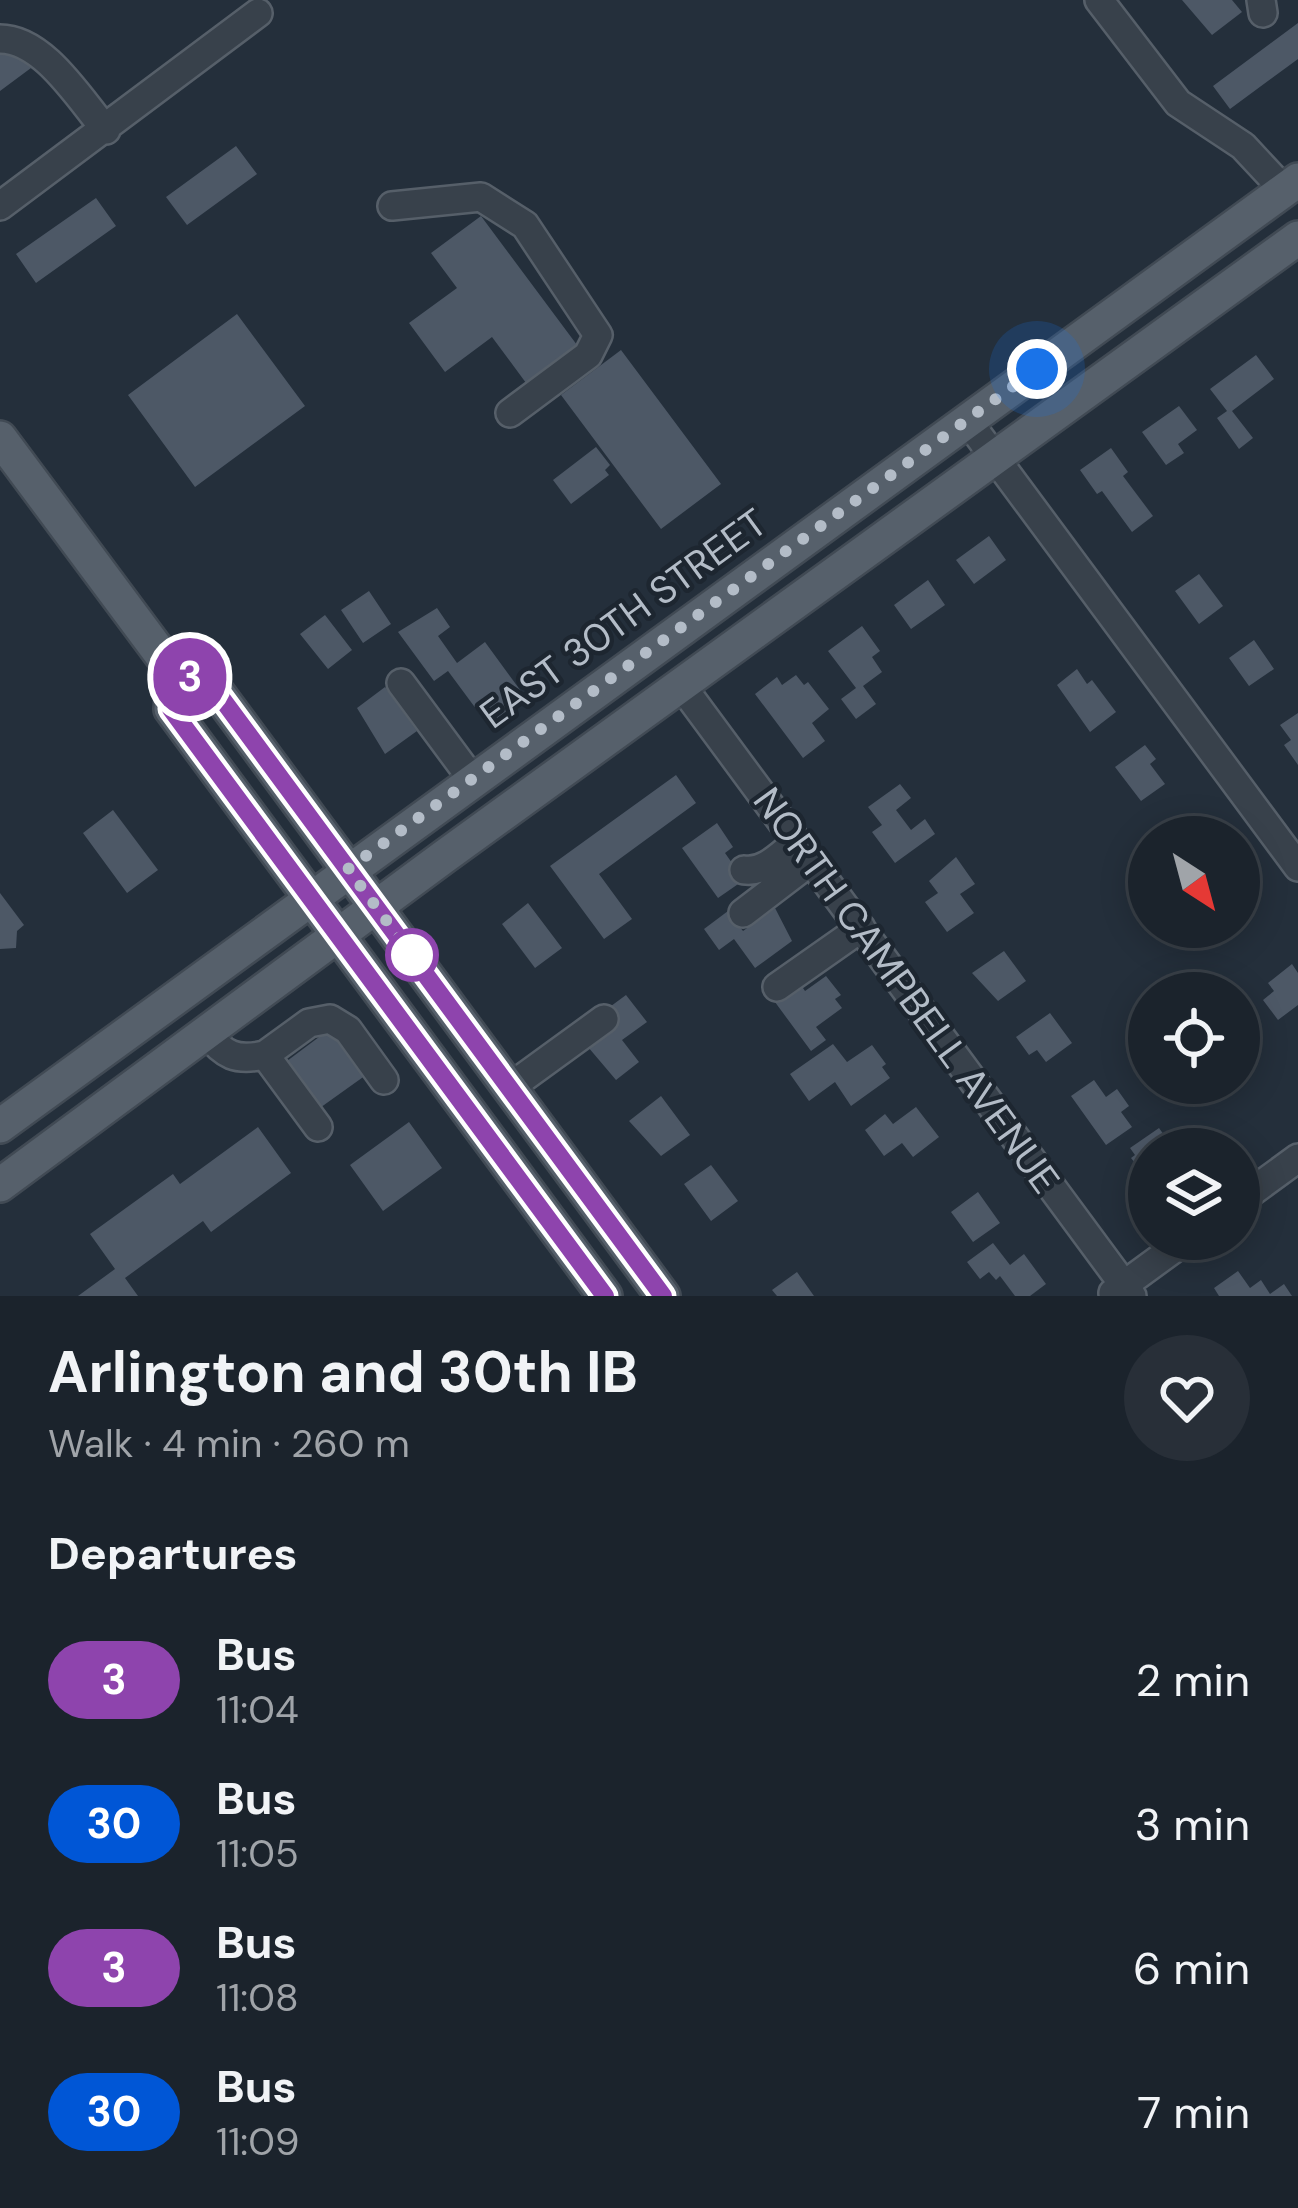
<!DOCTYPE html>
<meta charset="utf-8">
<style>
:root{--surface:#1b232c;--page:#282f38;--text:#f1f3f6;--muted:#a0a4a9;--line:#394048}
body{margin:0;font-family:"DM Sans",sans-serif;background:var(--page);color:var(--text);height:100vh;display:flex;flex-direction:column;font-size:45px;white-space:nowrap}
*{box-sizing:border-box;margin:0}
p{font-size:39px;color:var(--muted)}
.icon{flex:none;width:66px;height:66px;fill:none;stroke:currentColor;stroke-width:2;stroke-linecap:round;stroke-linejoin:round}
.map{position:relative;height:1296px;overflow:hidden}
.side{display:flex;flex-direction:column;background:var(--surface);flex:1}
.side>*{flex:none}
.badge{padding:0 24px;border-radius:39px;font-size:42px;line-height:78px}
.needle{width:78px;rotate:144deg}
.fabs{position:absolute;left:1128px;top:816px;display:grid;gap:24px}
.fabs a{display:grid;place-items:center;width:132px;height:132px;border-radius:50%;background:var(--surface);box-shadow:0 6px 30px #0003,0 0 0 3px var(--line);font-size:60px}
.you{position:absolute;width:60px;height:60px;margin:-30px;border:9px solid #fff;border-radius:50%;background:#1a73e8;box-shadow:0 0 0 18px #1a73e833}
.map>.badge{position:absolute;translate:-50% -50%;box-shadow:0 0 0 6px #fff}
h2{padding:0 48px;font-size:45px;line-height:108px}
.round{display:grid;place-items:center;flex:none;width:126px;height:126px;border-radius:63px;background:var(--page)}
.head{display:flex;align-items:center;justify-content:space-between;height:204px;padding:0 48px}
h1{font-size:57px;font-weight:700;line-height:90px}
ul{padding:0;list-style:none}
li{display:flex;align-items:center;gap:36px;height:144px;padding:0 48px}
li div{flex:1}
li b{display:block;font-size:45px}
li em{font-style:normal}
li .badge{min-width:132px;font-weight:700;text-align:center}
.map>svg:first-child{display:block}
.building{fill:#4d5866}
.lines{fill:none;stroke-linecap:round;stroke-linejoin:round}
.minor-casing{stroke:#565f69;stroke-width:32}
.major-casing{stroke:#414a54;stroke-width:38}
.minor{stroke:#38414b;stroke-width:27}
.major{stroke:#56606b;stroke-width:33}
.line-casing{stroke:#fff;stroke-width:27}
.line{stroke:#8e44ad;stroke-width:18}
.walk{stroke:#b3bcc7;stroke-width:12;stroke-dasharray:0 21.6}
.stop-dot{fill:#fff;stroke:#8e44ad;stroke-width:6}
.labels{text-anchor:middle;stroke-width:9;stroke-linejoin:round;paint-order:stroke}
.street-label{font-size:39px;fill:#b3bcc7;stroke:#1d2630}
</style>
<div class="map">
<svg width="1298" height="1296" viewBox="0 0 1298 1296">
<rect width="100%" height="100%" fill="#242f3b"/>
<path class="building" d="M1182 0H1232L1242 12 1212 35Z
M1298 23V59L1230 109 1213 86Z
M9 40 31 68 0 91V47Z
M236 146 257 174 187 225 166 197Z
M96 198 116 226 36 283 16 254Z
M481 216 580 349 529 387 492 337 445 372 409 323 457 288 431 253Z
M237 314 305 406 195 487 128 395Z
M621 350 721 484 661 529 561 395Z
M1256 355 1274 379 1232 411 1253 438 1239 449 1217 418 1227 411 1210 389Z
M1179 406 1197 430 1178 444 1184 453 1166 465 1142 432Z
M596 447 610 465 605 470 609 475 571 504 553 480Z
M1111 448 1128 472 1123 476 1153 516 1132 532 1102 491 1097 494 1080 470Z
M989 536 1006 560 974 584 956 560Z
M1199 574 1223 606 1199 624 1175 591Z
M928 580 945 605 911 629 894 605Z
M369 591 391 624 363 643 341 610Z
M437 608 450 627 438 636 457 663 485 642 526 698 488 725 448 671 434 681 398 632Z
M325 615 352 650 328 669 300 634Z
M862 626 880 651 872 657 882 672 863 686 876 704 856 719 841 699 856 688 828 651Z
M1254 640 1274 669 1249 686 1229 658Z
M1077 669 1087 684 1092 680 1116 712 1090 732 1057 685Z
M796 675 804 685 808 682 829 709 812 723 825 741 803 758 755 694 777 677 782 685Z
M385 687 417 731 385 754 357 708Z
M1298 713V765L1284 745 1291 740 1280 725Z
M1145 745 1156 759 1150 764 1165 784 1141 801 1115 767Z
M676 775 696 803 599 874 632 919 604 939 550 866Z
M900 784 911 798 896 810 911 830 925 819 935 834 895 863 872 832 882 825 868 807Z
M113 810 158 870 127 893 83 833Z
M717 823 733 847 725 853 744 880 718 898 682 848Z
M956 857 975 884 960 894 974 913 947 932 925 902 938 893 929 881Z
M1239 882 1249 895 1241 900 1253 915 1239 925Z
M0 893 24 925 17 931 16 948 0 949Z
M528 903 562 948 535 968 502 924Z
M775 908 792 941 755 968 734 939 719 950 704 929 728 911 743 931Z
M1176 927H1210L1214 932 1191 948Z
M1004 951 1026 981 998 1001 972 973Z
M1292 964 1298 973V1005L1278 1020 1263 1000 1274 991 1268 983Z
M826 976 841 995 835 999 842 1008 816 1027 826 1040 811 1051 772 998 797 979 805 991Z
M626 995 647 1022 622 1040 639 1062 616 1080 588 1047 618 1024 607 1009Z
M1050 1013 1072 1043 1046 1062 1037 1050 1029 1055 1016 1037Z
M331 1028 366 1075 317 1110 283 1064Z
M833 1044 847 1062 872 1045 886 1064 882 1067 890 1078 851 1106 835 1082 809 1101 790 1074Z
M1094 1080 1106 1097 1117 1089 1129 1106 1121 1112 1132 1127 1106 1145 1071 1096Z
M661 1096 690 1135 661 1156 629 1121Z
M916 1107 939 1137 913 1157 902 1143 884 1156 865 1130 885 1114 893 1124Z
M409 1122 442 1168 383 1211 350 1165Z
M258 1127 291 1173 211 1232 203 1221 125 1278 138 1296H78L115 1269 90 1234 173 1174 180 1184Z
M1159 1128 1169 1142 1159 1149H1149V1205L1131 1180 1142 1172 1131 1158 1135 1155 1130 1148Z
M711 1165 738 1201 711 1221 684 1184Z
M978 1192 1000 1223 973 1242 951 1212Z
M993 1243 1010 1265 1024 1254 1046 1284 1030 1296H1015L1000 1276 996 1280 989 1272 980 1279 967 1262Z
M1238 1271 1250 1288 1261 1280 1270 1294 1284 1284 1292 1296H1219L1214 1288Z
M797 1272 814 1296H777L772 1290Z"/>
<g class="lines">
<defs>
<path id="minor" d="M1099 0 1178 103 1243 146 1284 190
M1261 0 1263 13
M0 39C44 39 80 100 106 130
M0 206 258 13
M392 206 481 197 525 225 598 335 588 355 510 413
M967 420 1298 867
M401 683 472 779
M681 685 1132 1296
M744 870C765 873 781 854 797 842
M743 913 811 861
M777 987 861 928
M206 1032C224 1056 236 1061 265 1055
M509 1088 604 1019
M318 1127 265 1055 309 1023 330 1019 348 1030 384 1080
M1239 1201 1298 1158
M1113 1293 1187 1239"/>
<path id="major" d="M0 438 174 672 211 684 663 1296
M174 672 171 709 605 1296
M0 1126 1298 180
M0 1185 445 856 1298 238"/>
</defs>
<use href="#minor" class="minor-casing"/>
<use href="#major" class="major-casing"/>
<use href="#minor" class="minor"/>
<use href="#major" class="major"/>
</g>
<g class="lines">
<defs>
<path id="line" d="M605 1296 171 709 174 672 211 684 663 1296"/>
</defs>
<use href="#line" class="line-casing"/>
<use href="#line" class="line"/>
<path class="walk" d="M412 955 348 869 1037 369"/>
</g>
<circle class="stop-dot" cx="412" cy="955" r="24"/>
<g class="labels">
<g class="street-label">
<text transform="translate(623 618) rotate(-36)" y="14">EAST 30TH STREET</text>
<text transform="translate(907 990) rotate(54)" y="14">NORTH CAMPBELL AVENUE</text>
</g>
</g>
</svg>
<div class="fabs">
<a><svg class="needle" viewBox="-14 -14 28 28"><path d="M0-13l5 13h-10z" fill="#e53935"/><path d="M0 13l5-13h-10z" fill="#a0a4a9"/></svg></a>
<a><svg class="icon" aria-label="locate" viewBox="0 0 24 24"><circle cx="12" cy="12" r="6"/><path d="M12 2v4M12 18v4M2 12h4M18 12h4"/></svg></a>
<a><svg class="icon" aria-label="layers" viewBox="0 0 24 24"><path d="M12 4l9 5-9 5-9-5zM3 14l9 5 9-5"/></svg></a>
</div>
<div class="you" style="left:1037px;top:369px"></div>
<b class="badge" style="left:190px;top:677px;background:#8e44ad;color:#fff">3</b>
</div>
<section class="side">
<div class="head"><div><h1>Arlington and 30th IB</h1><p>Walk · 4 min · 260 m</p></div><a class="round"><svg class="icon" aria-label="heart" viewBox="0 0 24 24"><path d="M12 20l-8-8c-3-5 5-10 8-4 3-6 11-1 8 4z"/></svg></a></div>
<h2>Departures</h2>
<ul>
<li><span class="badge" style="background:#8e44ad;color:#fff">3</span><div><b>Bus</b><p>11:04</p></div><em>2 min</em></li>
<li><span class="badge" style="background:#0056d6;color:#fff">30</span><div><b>Bus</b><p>11:05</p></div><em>3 min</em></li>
<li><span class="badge" style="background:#8e44ad;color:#fff">3</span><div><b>Bus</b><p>11:08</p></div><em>6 min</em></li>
<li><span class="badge" style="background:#0056d6;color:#fff">30</span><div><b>Bus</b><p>11:09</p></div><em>7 min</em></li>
</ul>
</section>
